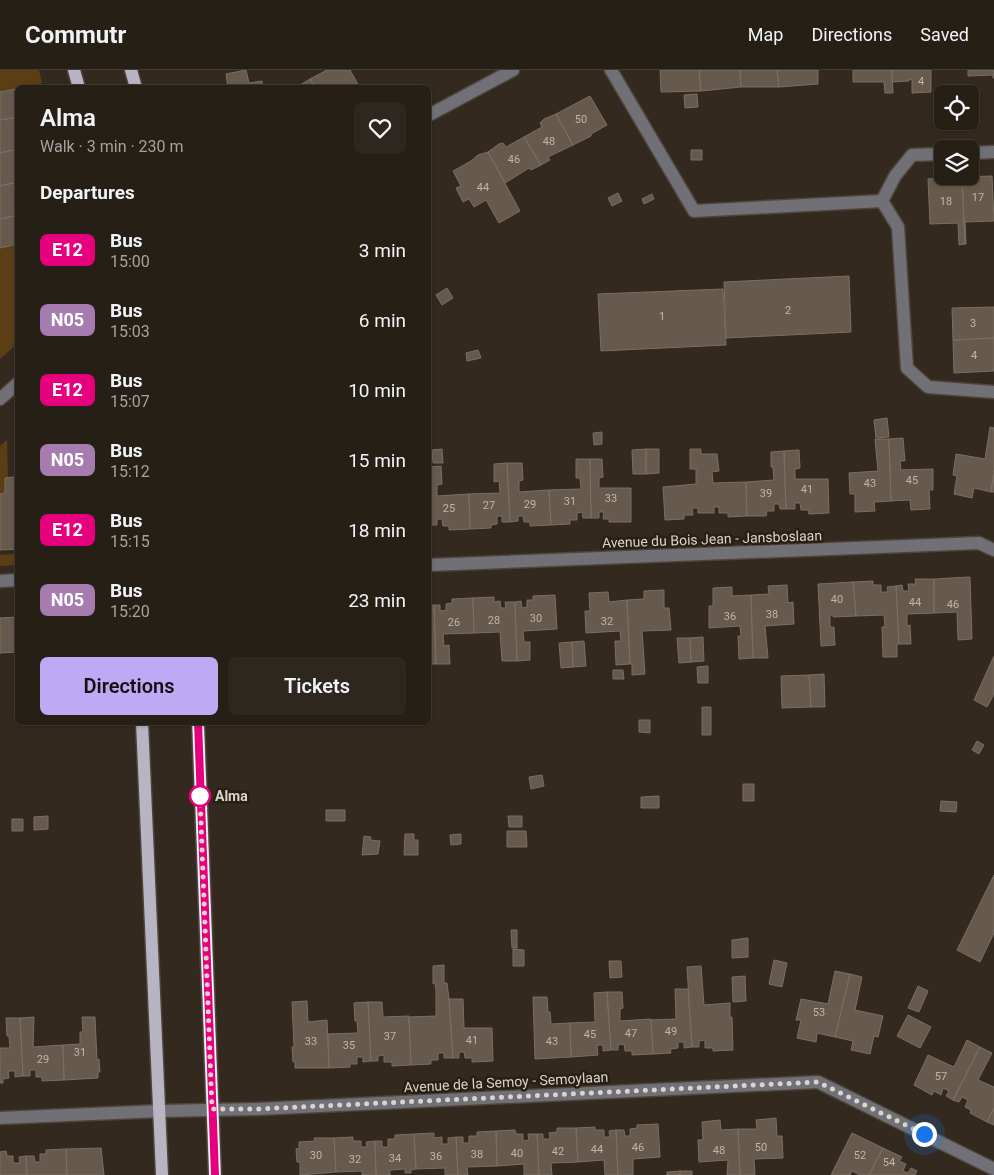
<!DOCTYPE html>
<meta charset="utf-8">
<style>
:root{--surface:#261f16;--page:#2e271f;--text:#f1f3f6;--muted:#a4a2a1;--line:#423d35;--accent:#bea9f4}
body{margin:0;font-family:Roboto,sans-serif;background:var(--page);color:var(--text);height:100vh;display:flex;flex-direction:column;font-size:19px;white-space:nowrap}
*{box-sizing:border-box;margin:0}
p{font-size:16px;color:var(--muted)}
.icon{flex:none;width:28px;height:28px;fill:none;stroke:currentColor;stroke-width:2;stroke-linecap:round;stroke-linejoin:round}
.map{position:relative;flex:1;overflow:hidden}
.side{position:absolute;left:15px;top:15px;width:416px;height:640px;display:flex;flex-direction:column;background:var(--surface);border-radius:8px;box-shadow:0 1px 4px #0004,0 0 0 1px var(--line)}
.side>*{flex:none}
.badge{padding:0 10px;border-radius:8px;font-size:18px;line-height:32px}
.controls{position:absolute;left:934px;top:15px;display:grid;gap:10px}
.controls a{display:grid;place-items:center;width:45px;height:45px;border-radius:8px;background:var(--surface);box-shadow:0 1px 4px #0004,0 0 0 1px var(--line);font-size:25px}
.you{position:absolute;width:25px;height:25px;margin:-12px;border:4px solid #fff;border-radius:50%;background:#1a73e8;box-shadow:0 0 0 8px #1a73e833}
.map>.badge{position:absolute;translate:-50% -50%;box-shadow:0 0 0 2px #fff}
h2{padding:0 25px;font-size:19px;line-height:45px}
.round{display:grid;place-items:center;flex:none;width:52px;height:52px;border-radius:8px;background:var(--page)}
.overview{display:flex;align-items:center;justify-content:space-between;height:85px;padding:0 25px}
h1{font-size:24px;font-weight:600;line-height:38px}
.button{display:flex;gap:10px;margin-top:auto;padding:10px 25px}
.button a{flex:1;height:58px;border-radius:8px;background:var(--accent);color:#111;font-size:20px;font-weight:600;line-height:58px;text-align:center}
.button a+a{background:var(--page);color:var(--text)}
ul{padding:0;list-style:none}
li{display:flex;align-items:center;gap:15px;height:70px;padding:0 25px}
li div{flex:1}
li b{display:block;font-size:19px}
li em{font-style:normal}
li .badge{min-width:55px;font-weight:700;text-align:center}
header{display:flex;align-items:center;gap:30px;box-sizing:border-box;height:70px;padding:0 25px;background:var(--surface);border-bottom:1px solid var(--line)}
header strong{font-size:24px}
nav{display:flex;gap:28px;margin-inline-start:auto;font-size:18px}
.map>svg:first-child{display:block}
.green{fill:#5c3e14}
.building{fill:#665a4d;stroke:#7a6f62}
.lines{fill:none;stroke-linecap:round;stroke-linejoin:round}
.minor-casing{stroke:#4e443a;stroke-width:15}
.major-casing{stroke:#4e443a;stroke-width:15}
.minor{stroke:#717077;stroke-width:12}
.major{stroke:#b8b4c3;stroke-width:12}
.line-casing{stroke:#fff;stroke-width:11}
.line{stroke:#e6007e;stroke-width:8}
.walk{stroke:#dad4cc;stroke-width:5;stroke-dasharray:0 9}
.stop-dot{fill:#fff;stroke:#e6007e;stroke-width:2.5}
.labels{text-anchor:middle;stroke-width:5;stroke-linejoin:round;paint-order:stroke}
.number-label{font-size:11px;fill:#bdb6ac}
.street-label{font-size:14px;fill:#dad4cc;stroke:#292014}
.stop-label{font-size:14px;font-weight:bold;fill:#dad4cc;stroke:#292014;text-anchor:start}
</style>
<header>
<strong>Commutr</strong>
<nav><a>Map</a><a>Directions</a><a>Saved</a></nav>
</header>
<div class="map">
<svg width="994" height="1105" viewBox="0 0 994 1105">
<rect width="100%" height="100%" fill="#33291e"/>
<path class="green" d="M0 0H39L42 13 0 22Z
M17 174V274L0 289V178Z
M7 370 8 408H5V423L0 424V376Z
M17 484V495L0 496V485Z"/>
<path class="building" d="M246 0 249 13 262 11 263 18H228L226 4Z
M327 0H350L360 18H315L310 9Z
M660 0H699L701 21 661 22Z
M699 0H740L741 17 701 21Z
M740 0H777L779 17H741Z
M777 0H818V14L779 17Z
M853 0H892L893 23H885L884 12H853Z
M892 0H931V22L912 23V9L909 10V11L892 12Z
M968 0H994V8H993V5L968 6Z
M310 9 315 18H295Z
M16 19 18 47 0 50V22Z
M950 19 951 24H942V44L939 45 938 20Z
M950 19H963V24H951Z
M697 24 698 37 685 38 684 25Z
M590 26 607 55 591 64V66L573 75 556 44Z
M556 44 573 75 548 87 550 90 541 95 524 67 542 57 540 53 544 49Z
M18 47V79L0 83V50Z
M524 67 541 95 531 100 529 98 505 113 488 82 499 74 503 73 506 77Z
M18 79V112L0 116V83Z
M691 80H702V90H691Z
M488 82 520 141 499 153 486 130 474 137 469 129 463 132 456 118 461 116 453 101 471 91 478 85Z
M992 106 994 151 965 152 966 174H965L962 107Z
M962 107 965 174 959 175 958 153 930 154 928 109Z
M18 112V145L0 149V116Z
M618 123 622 131 612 136 608 128Z
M652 124 654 129 644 134 642 129Z
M18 145V174L0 178V149Z
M849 206 851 262 726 268 724 212Z
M447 218 453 228 442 235 436 225Z
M723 219 726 275 601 281 598 224Z
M994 237V268L953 270 952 238Z
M994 268V301L954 303 953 270Z
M478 280 481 288 467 291 466 283Z
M887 348 889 367 876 368 874 350Z
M990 357 994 358V401L991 422 974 418 972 428 954 424 957 406 953 405 956 384 985 389Z
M602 362V374L594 375 593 363Z
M903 368 905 391H900L901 400 933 399V420H929L930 439 911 440 910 430 891 431 889 369Z
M875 369H889L891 431 874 432 875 441 855 442V424H850L849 403 878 401Z
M442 379 443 393H433L432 380Z
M646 379H659V403L646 404Z
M646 379V404H633L632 380Z
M690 379H701V384H717L719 401 712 402 713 413 746 412 747 446 728 447V443H719V437H714V443H698V438H692L693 445H684V449L665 450 663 417 696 414V399H690Z
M799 380 800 398 795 399V409H828L829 443 809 444 808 440H801L800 433H795V439H786L784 381Z
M784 381 786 439H780L779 434H774V441H767L766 446H747L746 412 774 410 773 397H771V382Z
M576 389H590L591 448H583L582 442 577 443V450H570V454L551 455 549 420 581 419 580 408H576Z
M590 389H602L603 407 599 408V418H631V452H609V449H603L604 442H599V448H591Z
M507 393 510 452H502V446H497V454L491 455V458L470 459 469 424 500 423 499 411 494 412V394Z
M507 393H522L523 410 519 411V422L549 420 551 455 530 456V452H524L523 446H518V451L510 452Z
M441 396 442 414 437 415V426L469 424 470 459 449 460V456H443L442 449H437V455H429V397Z
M994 401V422H991Z
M13 407H18V479L0 480V424L5 423V408Z
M970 507 972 569 958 570 957 542 934 543V509Z
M915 509H934V543L907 544V556L910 555 911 574H899L896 516 902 515 903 521H909L908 514H916Z
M873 511V515H881V522H888L887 517 896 516 899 574H897V587H883L882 557H885L884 545 856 546 853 512Z
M853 512 856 546 833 547V545H830V557H834L835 575 821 576 818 514Z
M787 515 788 533 793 532 794 554 765 556 768 588H753L751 525 769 524 768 516Z
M732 517V526L751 525 753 588 739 589 738 566H741L740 556 709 558V536H713V518Z
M664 520V538H669L671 560 642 561 645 604 632 605V594H630L627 530 644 529V521Z
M608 522 609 532 627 530 630 594 616 595 615 571H621L620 561 586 563 585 541H590L589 523Z
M555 525 557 559 523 561 524 572H530V590L517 591 515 532 521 531 522 538 527 537V530H533V526Z
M494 527V532L500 531 501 538H506L505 532H515L517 591H502L500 562 474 563 473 528Z
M473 528 474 563 443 564 444 576 449 575 450 594H436L434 535H440V541L446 540V534L452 533V529Z
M429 535H434L436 594H429Z
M17 547 18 582 0 583V548Z
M703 567 704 591 691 592 690 568Z
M677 568H690L691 592 679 593Z
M584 571 586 596 573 597 572 572Z
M572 572 573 597 561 598 559 573Z
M994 586V624L987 637 974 630Z
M708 596V613H698L697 597Z
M613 600H623L624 609H613Z
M824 604 825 637H811L809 605Z
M809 605 811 637 782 638 781 606Z
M702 637H711V665H702Z
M639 650H650V663L639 662Z
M977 671 984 675 979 684 972 680Z
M542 705 544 716 531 719 529 707Z
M743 714H754V731H743Z
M659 726V738H641V727Z
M941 731 957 732 956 742 940 741Z
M326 740H345V751H326Z
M48 746V759L34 760V747Z
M508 746H522V757H509Z
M12 749H23V761H12Z
M507 761H526L527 777H507Z
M405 764H414V770H418V785H404Z
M461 764V774L451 775 450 765Z
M364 766 371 767 370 770 380 771 378 784 362 785Z
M994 805V863L980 892 957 880Z
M511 860H517V878H512Z
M748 868V887L732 888V870Z
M513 879 524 880V896H513Z
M774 890 787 893 782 917 769 914Z
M609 891H621L622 907 610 908Z
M444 895V913H447L449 929 453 988H444V983H438V990H431V994L411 995 409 947 436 946V920L435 913 433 914V896Z
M701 896 704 935 730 933V947H732L733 980 713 981V978H705V970L699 971V977H692L687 897Z
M835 901 850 904 835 967 817 963 816 972 797 968 801 950H796L801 929 828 934Z
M850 904 862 907 855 940 883 946 878 967 874 966 870 984 851 980 853 971 835 967Z
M745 906 746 931 733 932 732 907Z
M918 916 928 921 919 942 908 938Z
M675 919H688L692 977 684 978V972H678V978L670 979 671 983 653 984 651 950 676 949Z
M607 922 611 980 603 981V975H597L598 985 571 987 570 953 595 952 594 923Z
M607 922H622L623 938 620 939V951L651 949 653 984 632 985V981H625L624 974 618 975V980H611Z
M533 927H547L548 942H550L551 954 570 953 571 987 535 989Z
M449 929H463L464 958H492L493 991 472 992V988H465L464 982H459V988H453Z
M307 931 308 952 327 950 329 998H295V991L293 992 292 977H294L292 932Z
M368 932 371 991 363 992V987H357V994H350V997L329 998 328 964 358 963 357 951H355L354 933Z
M368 932H382L383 947 409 946 411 995 392 996V992H384V985L378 986V991H371Z
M908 945 931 957 920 978 897 966Z
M34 947 33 977 63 975 64 1010 42 1011V1007H36V1000H30V1006H23L20 948Z
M82 947H95L97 990 99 989 100 1002H98V1008L64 1010 63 975 80 974V962H83Z
M6 948H20L23 1006 15 1007V1001H8L9 1008 3 1009V1013H0V978H10L9 966H7Z
M967 970 980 977 953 1030 946 1026 949 1021 943 1018 941 1025 934 1021 932 1025 914 1015 928 985 954 997Z
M980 977 992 983 978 1010 994 1017V1038L987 1052 970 1043 971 1040 965 1037 968 1030 962 1027 959 1032 953 1030Z
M994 1038V1055L987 1052Z
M776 1048 777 1066H782L783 1088 754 1089 755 1105H740L738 1059H757L756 1050Z
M720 1050 721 1060 738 1059 740 1105H727L728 1090 699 1092 698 1070H703L702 1052Z
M658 1054 660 1087 633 1089V1105H618L616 1060H624L625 1066H630V1059L637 1058V1055Z
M595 1057V1060H604V1067H610L609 1061 616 1060 618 1105H605L604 1090 578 1092 576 1058Z
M557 1058H576L578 1092 551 1093 552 1105H539L537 1064H543V1069H550L549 1063 557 1062Z
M515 1060 516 1064H523V1071L529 1070 528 1064H537L539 1105H524V1094L497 1096 496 1061Z
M496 1061 497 1096 467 1097 468 1105H458L456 1067H463V1073H469V1066H477V1062Z
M434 1063V1068L442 1067V1074H448V1068L456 1067 458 1105H445V1098L416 1099 414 1064Z
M852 1063 883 1078 869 1105H860L852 1101 850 1105H831Z
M414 1064 416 1099 411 1100V1103H405V1099L390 1100V1105H376L375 1071H382V1077H388V1069H395V1065Z
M353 1067V1071H361V1077H367L366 1072 375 1071 376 1105H362V1101L336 1102 334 1068Z
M314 1068H334L336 1102 300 1105V1092H297L296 1079 299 1078V1072L315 1071Z
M101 1078 104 1105H67L66 1079Z
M883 1078 902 1087 899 1091 906 1094 903 1101 908 1103 911 1098 917 1101 915 1105H869Z
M66 1079 67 1105H27L26 1086H34L35 1092H40V1084H46V1080Z
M6 1081 7 1086H13V1093H20L19 1087 26 1086 27 1105H0V1082Z
M680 1101H692V1105H680Z
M680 1101V1105H667V1102Z"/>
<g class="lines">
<defs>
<path id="minor" d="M611 0 694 141 882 131 895 106 912 85 942 84
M429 45 513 0
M970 83 994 82
M882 131 898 157 907 298 928 317 994 322
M0 329 18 313
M429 495 979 473 994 480
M0 511 18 510
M0 1048 160 1041 258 1039 818 1012 994 1099"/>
<path id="major" d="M74 0 79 18
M131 0 136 18
M142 652 162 1105
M198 652 215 1105"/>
</defs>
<use href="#minor" class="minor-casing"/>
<use href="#major" class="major-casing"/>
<use href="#minor" class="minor"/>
<use href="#major" class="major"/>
</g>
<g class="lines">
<defs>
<path id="line" d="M198 652 215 1105"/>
</defs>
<use href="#line" class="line-casing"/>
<use href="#line" class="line"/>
<path class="walk" d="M200 726 212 1039H258L818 1012 924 1064"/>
</g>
<circle class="stop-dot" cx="200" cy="726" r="10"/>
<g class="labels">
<g class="number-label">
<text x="921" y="15">4</text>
<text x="581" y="53">50</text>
<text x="549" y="75">48</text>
<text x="514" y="93">46</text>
<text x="483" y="121">44</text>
<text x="978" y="131">17</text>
<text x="946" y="135">18</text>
<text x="788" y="244">2</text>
<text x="662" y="250">1</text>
<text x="973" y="257">3</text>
<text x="974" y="289">4</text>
<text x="912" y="414">45</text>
<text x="870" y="417">43</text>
<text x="807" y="423">41</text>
<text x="766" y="427">39</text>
<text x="611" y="432">33</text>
<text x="570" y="435">31</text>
<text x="530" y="438">29</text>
<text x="489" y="439">27</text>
<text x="449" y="442">25</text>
<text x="837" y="533">40</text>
<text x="915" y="536">44</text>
<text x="953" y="538">46</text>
<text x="772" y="548">38</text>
<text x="730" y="550">36</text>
<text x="536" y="552">30</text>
<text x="494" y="554">28</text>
<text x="607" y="555">32</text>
<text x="454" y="556">26</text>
<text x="819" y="946">53</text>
<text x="671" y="965">49</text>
<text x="631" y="967">47</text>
<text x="590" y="968">45</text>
<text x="390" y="970">37</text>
<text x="472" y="974">41</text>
<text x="311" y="975">33</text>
<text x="552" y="975">43</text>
<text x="349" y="979">35</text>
<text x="80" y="986">31</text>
<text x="43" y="993">29</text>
<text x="941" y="1010">57</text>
<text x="638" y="1081">46</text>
<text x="761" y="1081">50</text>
<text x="597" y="1083">44</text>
<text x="719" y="1084">48</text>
<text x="558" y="1085">42</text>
<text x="517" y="1087">40</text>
<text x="477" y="1088">38</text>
<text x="316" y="1089">30</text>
<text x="860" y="1089">52</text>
<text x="436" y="1090">36</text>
<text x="395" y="1092">34</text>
<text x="355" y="1093">32</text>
<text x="889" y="1096">54</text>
</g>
<g class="street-label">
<text transform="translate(712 469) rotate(-2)" y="5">Avenue du Bois Jean - Jansboslaan</text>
<text transform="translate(506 1012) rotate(-3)" y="5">Avenue de la Semoy - Semoylaan</text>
</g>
<g class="stop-label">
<text x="215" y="731">Alma</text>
</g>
</g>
</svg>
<div class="controls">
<a><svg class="icon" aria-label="locate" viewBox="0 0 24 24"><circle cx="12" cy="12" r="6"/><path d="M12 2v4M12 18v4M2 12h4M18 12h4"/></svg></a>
<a><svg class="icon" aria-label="layers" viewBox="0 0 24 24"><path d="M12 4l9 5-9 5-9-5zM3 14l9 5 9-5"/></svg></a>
</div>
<div class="you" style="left:924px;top:1064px"></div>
<section class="side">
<div class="overview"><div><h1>Alma</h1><p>Walk · 3 min · 230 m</p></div><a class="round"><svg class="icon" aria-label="heart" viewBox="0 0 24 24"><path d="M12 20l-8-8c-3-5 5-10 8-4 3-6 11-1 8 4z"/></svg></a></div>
<h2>Departures</h2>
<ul>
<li><span class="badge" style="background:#e6007e;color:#fff">E12</span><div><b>Bus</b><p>15:00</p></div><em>3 min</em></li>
<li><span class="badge" style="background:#a67cb0;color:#fff">N05</span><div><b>Bus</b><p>15:03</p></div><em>6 min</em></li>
<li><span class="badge" style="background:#e6007e;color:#fff">E12</span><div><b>Bus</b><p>15:07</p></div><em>10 min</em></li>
<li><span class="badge" style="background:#a67cb0;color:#fff">N05</span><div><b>Bus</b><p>15:12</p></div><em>15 min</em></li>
<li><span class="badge" style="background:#e6007e;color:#fff">E12</span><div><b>Bus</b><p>15:15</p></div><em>18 min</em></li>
<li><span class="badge" style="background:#a67cb0;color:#fff">N05</span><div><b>Bus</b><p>15:20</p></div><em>23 min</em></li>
</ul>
<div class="button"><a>Directions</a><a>Tickets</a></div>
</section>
</div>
